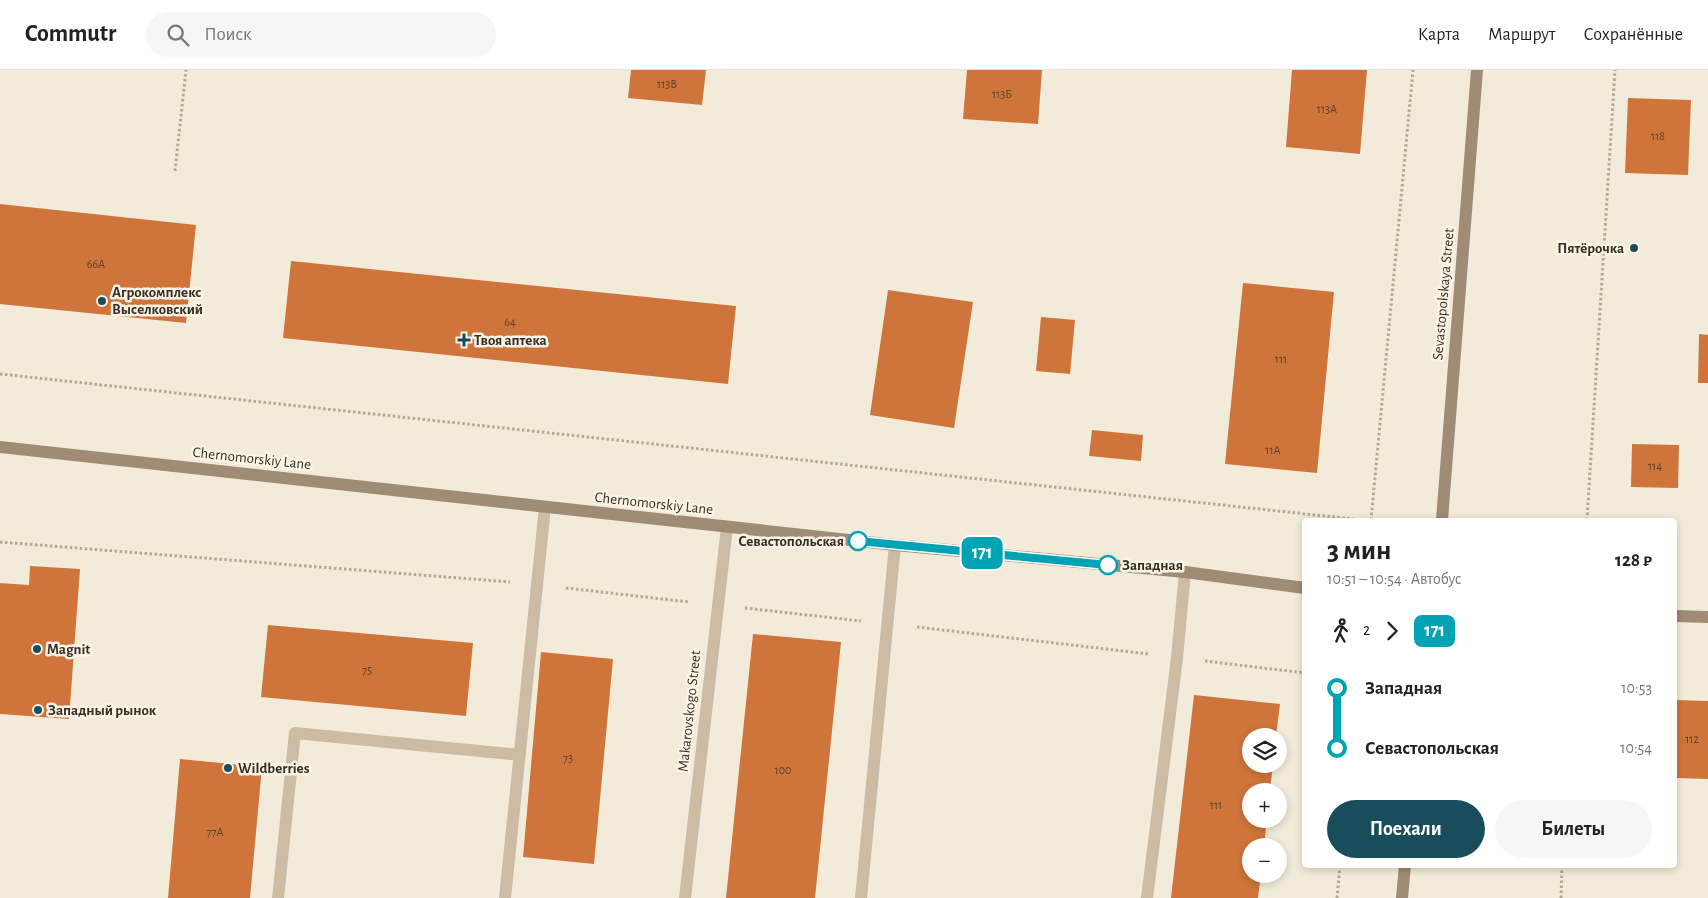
<!DOCTYPE html>
<html lang="ru">
<meta charset="utf-8">
<style>
:root{--surface:#fff;--page:#f6f6f6;--text:#222;--muted:#767676;--line:#e0e0e0;--accent:#194d5b}
body{margin:0;font-family:"Alegreya Sans",sans-serif;background:var(--page);color:var(--text);height:100vh;display:flex;flex-direction:column;font-size:19px;white-space:nowrap}
*{box-sizing:border-box;margin:0}
p{font-size:16px;color:var(--muted)}
.icon{flex:none;width:28px;height:28px;fill:none;stroke:currentColor;stroke-width:2;stroke-linecap:round;stroke-linejoin:round}
.map{position:relative;flex:1;overflow:hidden}
.side{position:absolute;left:1302px;top:448px;width:375px;height:350px;display:flex;flex-direction:column;background:var(--surface);border-radius:5px;box-shadow:0 2px 8px #0003}
.side>*{flex:none}
.badge{padding:0 10px;border-radius:8px;font-size:18px;line-height:32px}
.buttons{position:absolute;left:1242px;top:658px;display:grid;gap:10px}
.buttons a{display:grid;place-items:center;width:45px;height:45px;border-radius:50%;background:var(--surface);box-shadow:0 2px 8px #0003;font-size:25px}
.map>.badge{position:absolute;translate:-50% -50%;box-shadow:0 0 0 2px #fff}
.legs{display:flex;align-items:center;gap:8px;height:55px;padding:0 25px;font-size:16px}
.legs p{margin-inline-start:auto}
.head{display:flex;align-items:center;justify-content:space-between;height:85px;padding:0 25px}
h1{font-size:28px;font-weight:700;line-height:38px}
.button{display:flex;gap:10px;margin-top:auto;padding:10px 25px}
.button a{flex:1;height:58px;border-radius:30px;background:var(--accent);color:#fff;font-size:20px;font-weight:700;line-height:58px;text-align:center}
.button a+a{background:var(--page);color:var(--text)}
ul{padding:0 25px;list-style:none}
li{display:flex;align-items:center;gap:18px;height:60px;font-size:19px}
li i{display:grid;place-items:center;width:8px;height:100%;margin:0 6px;background:currentColor}
li i::after{content:'';width:12px;height:12px;margin:-6px;border:4px solid;border-radius:50%;background:var(--surface)}
li p{margin-inline-start:auto}
li:first-child i{background:linear-gradient(#0000 50%,currentColor 0)}
li:last-child i{background:linear-gradient(currentColor 50%,#0000 0)}
header{display:flex;align-items:center;gap:30px;box-sizing:border-box;height:70px;padding:0 25px;background:var(--surface);border-bottom:1px solid var(--line)}
header strong{font-size:24px}
nav{display:flex;gap:28px;margin-inline-start:auto;font-size:18px}
.search{width:350px;height:45px;background:var(--page);display:flex;align-items:center;gap:12px;box-sizing:border-box;padding:0 18px;border-radius:28px;color:var(--muted);font-size:19px}
.map>svg:first-child{display:block}
.building{fill:#cf753b}
.lines{fill:none;stroke-linecap:round;stroke-linejoin:round}
.path{stroke:#b8a68e;stroke-width:3;stroke-dasharray:2.5 2.5;stroke-linecap:butt}
.lane{stroke:#ccbca4;stroke-width:12}
.street{stroke:#ccbca4;stroke-width:12}
.secondary{stroke:#a08b75;stroke-width:12}
.line-1-casing{stroke:#fff;stroke-width:11}
.line-1{stroke:#00a3b4;stroke-width:8}
.poi-dot{fill:#194d5b;stroke:#fbf4e6;stroke-width:2}
.stop-1-dot{fill:#fff;stroke:#00a3b4;stroke-width:2.5}
.labels{text-anchor:middle;stroke-width:5;stroke-linejoin:round;paint-order:stroke}
.number-label{font-size:12px;fill:#5d402b}
.poi-label{font-size:15px;font-weight:bold;fill:#372e26;stroke:#fbf4e6;text-anchor:start}
.street-label{font-size:15px;fill:#372e26;stroke:#fbf4e6}
.stop-label{font-size:15px;font-weight:bold;fill:#372e26;stroke:#fbf4e6;text-anchor:end}
</style>
<header>
<strong>Commutr</strong>
<div class="search"><svg class="icon" aria-label="search" viewBox="0 0 24 24"><circle cx="10" cy="10" r="6"/><path d="M15 15l6 6"/></svg>Поиск</div>
<nav><a>Карта</a><a>Маршрут</a><a>Сохранённые</a></nav>
</header>
<div class="map">
<svg width="1708" height="828" viewBox="0 0 1708 828">
<rect width="100%" height="100%" fill="#f3ebd9"/>
<path class="building" d="M631 0H706L702 35 628 28Z
M967 0H1042L1038 54 963 49Z
M1292 0H1367L1360 84 1286 77Z
M1628 28 1691 30 1688 105 1625 103Z
M0 134 196 155 186 253 0 234Z
M291 191 736 236 728 314 283 268Z
M1243 213 1334 222 1317 403 1225 394Z
M888 220 973 232 954 358 870 345Z
M1041 247 1075 250 1070 304 1036 301Z
M1699 264 1708 265V313H1698Z
M1092 360 1143 365 1141 391 1089 386Z
M1632 374 1679 375 1678 418 1631 417Z
M30 496 80 499 69 649 0 644V513L29 515Z
M268 555 473 573 466 646 261 627Z
M753 564 841 572 815 828H726Z
M541 582 613 589 594 794 523 787Z
M1194 625 1280 634 1276 666H1251V694H1273L1270 721H1251V749H1267L1264 776H1251V804H1261L1258 828H1171Z
M1675 630 1708 631V709L1675 708Z
M180 689 262 697 250 828H168Z"/>
<g class="lines">
<path class="path" d="M175 101 186 0
M0 304 1362 450
M1371 450 1413 0
M1587 450 1615 0
M0 472 510 512
M566 518 689 532
M745 538 861 551
M917 557 1149 584
M1205 591 1305 603
M1337 828 1340 795
M1561 828 1562 795"/>
<path class="lane" d="M278 828 295 663 520 685
M505 828 545 437
M861 828 895 475
M1147 828 1177 588 1185 502"/>
<path class="street" d="M685 828 727 457"/>
<path class="secondary" d="M0 377 895 475 1185 502 1305 518
M1442 450 1477 0
M1675 546 1708 547
M1402 828 1405 795"/>
</g>
<g class="lines">
<defs>
<path id="line-1" d="M858 471 1108 495"/>
</defs>
<use href="#line-1" class="line-1-casing"/>
<use href="#line-1" class="line-1"/>
</g>
<g class="poi-dot">
<circle cx="1634" cy="178" r="5"/>
<circle cx="102" cy="231" r="5"/>
<path d="M461.5 262.5h5v5h5v5h-5v5h-5v-5h-5v-5h5z"/>
<circle cx="37" cy="579" r="5"/>
<circle cx="38" cy="640" r="5"/>
<circle cx="228" cy="698" r="5"/>
</g>
<g class="stop-1-dot">
<circle cx="858" cy="471" r="9"/>
<circle cx="1108" cy="495" r="9"/>
</g>
<g class="labels">
<g class="number-label">
<text x="667" y="18">113В</text>
<text x="1002" y="28">113Б</text>
<text x="1327" y="43">113А</text>
<text x="1658" y="70">118</text>
<text x="96" y="198">66А</text>
<text x="510" y="256">64</text>
<text x="1281" y="293">111</text>
<text x="1273" y="384">11А</text>
<text x="1655" y="400">114</text>
<text x="367" y="604">75</text>
<text x="1692" y="673">112</text>
<text x="568" y="692">73</text>
<text x="783" y="704">100</text>
<text x="1216" y="739">111</text>
<text x="215" y="766">77А</text>
</g>
<g class="poi-label">
<text x="1624" y="183" text-anchor="end">Пятёрочка</text>
<text x="112" y="227">Агрокомплекс<tspan x="112" dy="17">Выселковский</tspan></text>
<text x="474" y="275">Твоя аптека</text>
<text x="47" y="584">Magnit</text>
<text x="48" y="645">Западный рынок</text>
<text x="238" y="703">Wildberries</text>
</g>
<g class="street-label">
<text transform="translate(1443 224) rotate(-85)" y="5">Sevastopolskaya Street</text>
<text transform="translate(252 388) rotate(6)" y="5">Chernomorskiy Lane</text>
<text transform="translate(654 433) rotate(6)" y="5">Chernomorskiy Lane</text>
<text transform="translate(689 641) rotate(-84)" y="5">Makarovskogo Street</text>
</g>
<g class="stop-label">
<text x="844" y="476">Севастопольская</text>
<text x="1122" y="500" text-anchor="start">Западная</text>
</g>
</g>
</svg>
<div class="buttons">
<a><svg class="icon" aria-label="layers" viewBox="0 0 24 24"><path d="M12 4l9 5-9 5-9-5zM3 14l9 5 9-5"/></svg></a>
<a>+</a>
<a>−</a>
</div>
<b class="badge" style="left:982px;top:483px;background:#00a3b4;color:#fff">171</b>
<section class="side">
<div class="head"><div><h1>3 мин</h1><p>10:51 – 10:54 · Автобус</p></div><b>128 ₽</b></div>
<div class="legs"><svg class="icon" aria-label="walk" viewBox="0 0 24 24"><circle cx="13" cy="4" r="2"/><path d="M13 8l-2 6 4 7M11 14l-3 7M7 12l3-4h3l4 4"/></svg>2<svg class="icon" aria-label="forward" viewBox="0 0 24 24"><path d="M9 5l7 7-7 7"/></svg><b class="badge" style="background:#00a3b4;color:#fff">171</b></div>
<ul>
<li><i style="color:#00a3b4"></i><b>Западная</b><p>10:53</p></li>
<li><i style="color:#00a3b4"></i><b>Севастопольская</b><p>10:54</p></li>
</ul>
<div class="button"><a>Поехали</a><a>Билеты</a></div>
</section>
</div>
